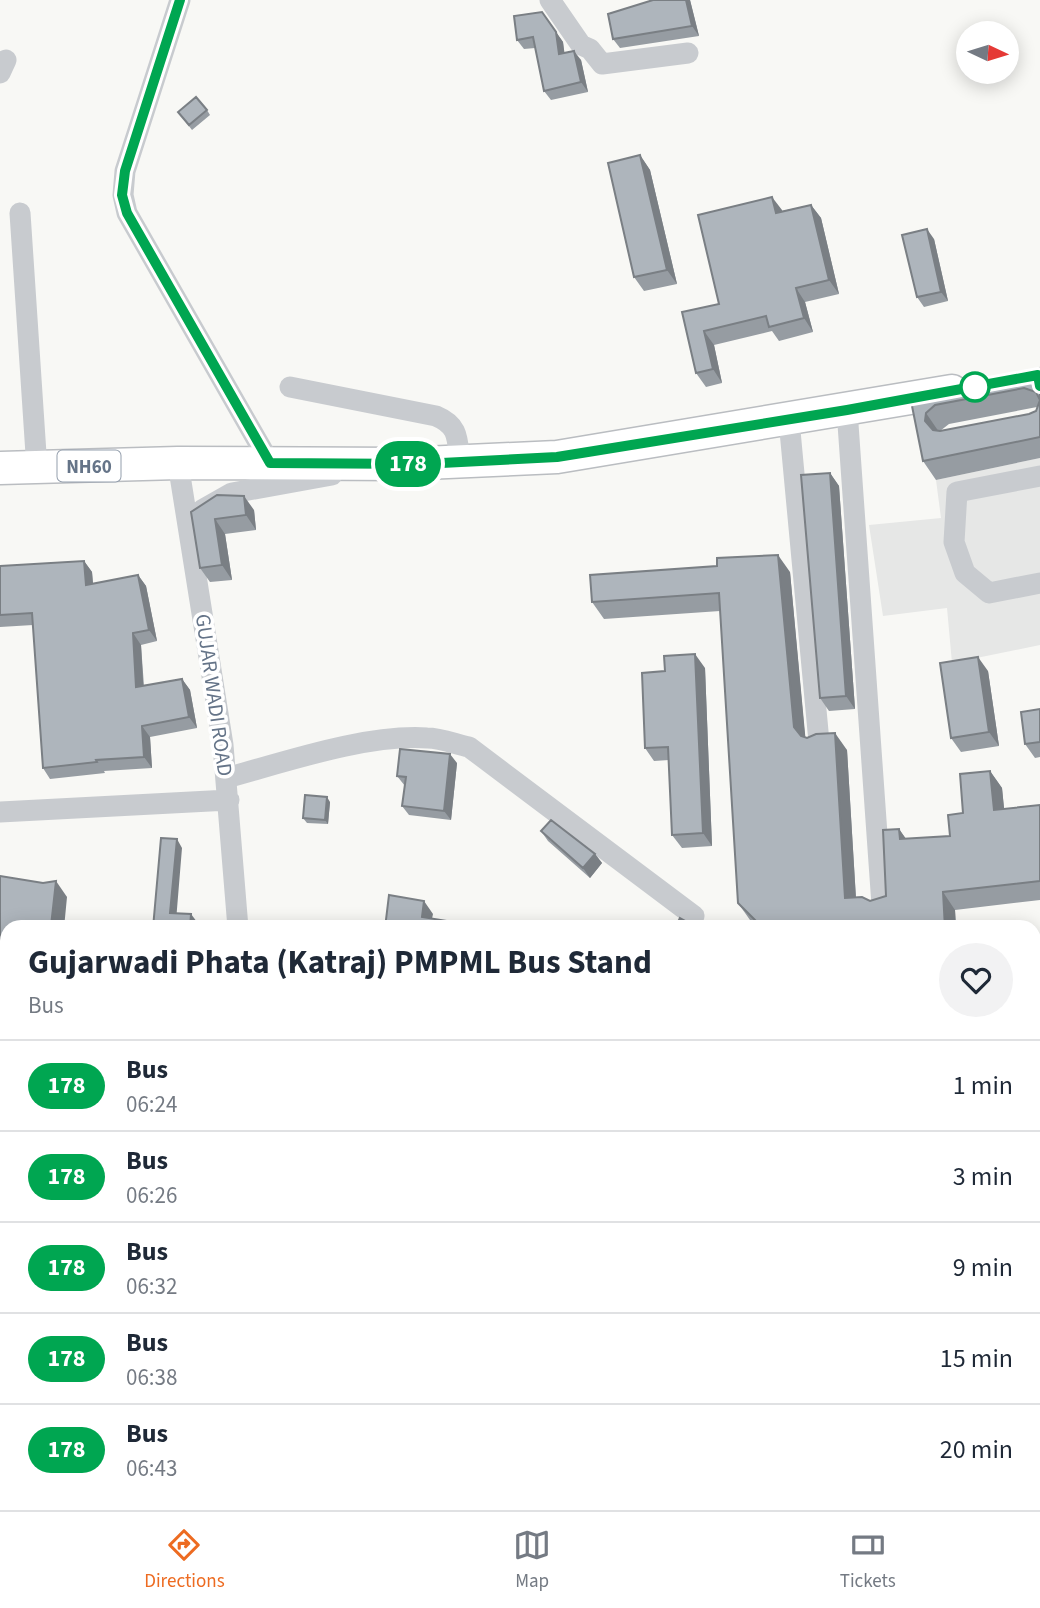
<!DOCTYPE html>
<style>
:root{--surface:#fff;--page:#f2f2f3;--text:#1f2937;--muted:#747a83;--line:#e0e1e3;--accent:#ed6b21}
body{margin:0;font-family:"Source Sans 3",sans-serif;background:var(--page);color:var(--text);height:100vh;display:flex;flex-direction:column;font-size:26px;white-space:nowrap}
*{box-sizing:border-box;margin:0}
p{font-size:23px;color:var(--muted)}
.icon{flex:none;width:38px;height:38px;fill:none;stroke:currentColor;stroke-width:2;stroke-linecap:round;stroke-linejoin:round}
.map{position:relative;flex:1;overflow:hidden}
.sheet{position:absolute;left:0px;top:920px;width:1041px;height:590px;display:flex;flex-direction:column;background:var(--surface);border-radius:21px 21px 0 0;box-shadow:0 4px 18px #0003}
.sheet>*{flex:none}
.badge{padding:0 14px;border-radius:23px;font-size:24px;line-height:46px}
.needle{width:46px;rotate:94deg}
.buttons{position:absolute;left:956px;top:21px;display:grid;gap:14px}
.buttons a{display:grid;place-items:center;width:63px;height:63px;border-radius:50%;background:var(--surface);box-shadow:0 4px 18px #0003;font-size:35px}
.map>.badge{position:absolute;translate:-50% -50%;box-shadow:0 0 0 4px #fff}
.round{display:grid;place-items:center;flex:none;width:74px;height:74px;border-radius:37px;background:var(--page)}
.summary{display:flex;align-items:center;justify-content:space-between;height:119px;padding:0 28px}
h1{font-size:33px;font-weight:700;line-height:52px}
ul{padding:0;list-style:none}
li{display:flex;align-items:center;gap:21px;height:91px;padding:0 28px;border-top:2px solid var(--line)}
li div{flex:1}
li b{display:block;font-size:26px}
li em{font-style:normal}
li .badge{min-width:77px;font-weight:700;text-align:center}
.tabs{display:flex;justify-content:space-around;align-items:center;height:98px;border-top:2px solid var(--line);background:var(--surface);font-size:19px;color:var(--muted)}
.tabs a{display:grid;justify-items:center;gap:4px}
.tabs .current{color:var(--accent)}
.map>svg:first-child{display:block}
.built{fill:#e6e7e6}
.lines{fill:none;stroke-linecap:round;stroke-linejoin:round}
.highway-casing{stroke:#babdc1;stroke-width:35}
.minor{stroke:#c8cbcf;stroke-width:21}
.highway{stroke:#fff;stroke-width:32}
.wall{fill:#969ca2;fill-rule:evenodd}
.shaded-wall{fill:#7a7f84}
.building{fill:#aeb5bc;stroke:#7a7f84;stroke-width:2;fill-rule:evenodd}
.line-casing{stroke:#fff;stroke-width:16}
.line{stroke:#00a651;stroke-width:10}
.stop-dot{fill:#fff;stroke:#00a651;stroke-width:3.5}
.labels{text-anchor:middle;stroke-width:7;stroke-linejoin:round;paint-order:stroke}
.shield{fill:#fff;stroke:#939eac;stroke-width:2}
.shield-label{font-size:19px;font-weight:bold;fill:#657488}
.street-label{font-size:21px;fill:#657488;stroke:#fff}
</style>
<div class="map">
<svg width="1040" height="1510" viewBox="0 0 1040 1510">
<rect width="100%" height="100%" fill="#f8f8f5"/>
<path class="built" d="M1040 458V645L952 663 947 608 883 616 869 525 941 518 936 480Z"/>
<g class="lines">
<defs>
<path id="highway" d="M0 468 178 463 403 464 557 457 952 391"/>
</defs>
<use href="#highway" class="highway-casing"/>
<path class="minor" d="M180 0 125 171 123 195 127 213 270 463
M550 0 581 45 590 49 602 64 688 53
M0 73 6 60
M20 213 37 469
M290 387 436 416C460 426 457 440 460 463
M847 410 882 905
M789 420 819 742
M178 463 223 745 238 928
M1040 476 957 492 954 542 965 573 989 593 1040 583
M202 510 232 493 332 475
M226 778C285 762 366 734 427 738 441 738 455 744 469 747L694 916
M0 812 229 800
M0 1110 7 1111
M2 1276 7 1340
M0 1426H7
M686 1503 693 1510
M884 1503 906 1510
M956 1503V1510
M857 1510 858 1503"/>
<use href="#highway" class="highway"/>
</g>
<path class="wall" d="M690 0 699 36 620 48 613 39Z
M542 12 563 42 564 53 581 60 588 92 551 100 544 91 535 48 524 49 517 40Z
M207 110 210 115 192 130 178 112Z
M640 155 650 170 677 284 644 291 634 277Z
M811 205 821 218 839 294 805 302 813 332 779 341 772 331 714 345 722 383 706 387 696 373 682 312 719 304 782 211Z
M934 239 948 301 924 307 917 297Z
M1040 368V458L936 480 923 461 910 396 1030 374ZM1037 407 1036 411 1029 414 940 431 949 424Z
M830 473 839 486 855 709 829 711 820 698Z
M254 510 256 530 225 534 232 580 210 582 200 568 191 512Z
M84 561 92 572 93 584 138 575 146 586 157 641 141 645 144 686 182 679 190 690 197 728 150 737 152 768 104 771 105 773 50 779 43 768 33 625 0 627V566Z
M790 572 805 737 847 750 856 898 870 901 886 896 899 829 906 839 950 836 990 771 1002 788 1004 809 1040 805V900L955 910 956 928H758L750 920 738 903 720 611 604 619 592 602Z
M705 668 712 846 682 848 672 835 669 760 654 761 645 748 665 671Z
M988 671 999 746 961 752 951 738Z
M1040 709V757L1035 758 1025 744Z
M457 763 451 820 409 815 402 806 405 786 397 776Z
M330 802 328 824 307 823 303 818Z
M541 831 595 854 602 863 590 878 548 841Z
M0 876 67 897 7 928V965H0Z
M1034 1368H1040V1473L1038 1510H963L1034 1503Z
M748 1503H845V1510Z
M912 1503H944V1510H917Z"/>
<path class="shaded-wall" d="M686 0H690L699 36 692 26Z
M556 32 563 42 566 64 559 54Z
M574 51 581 60 588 92 581 82Z
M640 155 650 170 677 284 667 270Z
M772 197 782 210 786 226 776 213Z
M811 205 821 218 839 294 829 280Z
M927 229 934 239 948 301 941 292Z
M796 288 805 302 813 332 804 318Z
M704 331 714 345 722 383 713 369Z
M926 413 939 432 938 440 925 421Z
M830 473 839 486 855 709 846 696Z
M244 496 254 510 256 530 246 515Z
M215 519 225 534 232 580 222 565Z
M778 555 790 572 806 744 794 727Z
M84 561 92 572 94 596 86 585Z
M138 575 146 586 157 641 149 630Z
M133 633 141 645 144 699 136 687Z
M695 654 705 668 712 846 703 833Z
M978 657 988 671 999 746 989 732Z
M182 679 190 690 197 728 189 717Z
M142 726 150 737 152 768 144 757Z
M835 733 847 750 857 916 845 898Z
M450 754 457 763 451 820 444 811Z
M990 771 1002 788 1006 827 994 810Z
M327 797 330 802 328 824 325 820Z
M899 829 911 846 900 839Z
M177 839 182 848 176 921 170 913Z
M595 854 602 863 590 878 583 868Z
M56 881 67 897 64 928 51 926Z
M943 892 955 910 956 928H945Z
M424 901 433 914 430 928 422 917Z
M191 914 197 922 196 928H190Z
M1040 1433V1468L1035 1460Z
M1034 1466 1039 1473 1038 1510H1030L1029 1508V1503H1034Z
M837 1503H845V1510H842Z
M937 1503H944V1510H942Z"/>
<path class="building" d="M653 0H686L692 26 613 39 608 14Z
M542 12 556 32 559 54 574 51 581 82 544 91 533 37 517 40 514 16Z
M196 97 207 110 189 125 178 112Z
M640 155 667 270 634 277 608 163Z
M772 197 776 213 811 205 829 280 796 288 804 318 769 327 766 316 704 331 713 369 696 373 682 312 719 304 698 215Z
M927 229 941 292 917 297 902 235Z
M1040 368V437L923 461 910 396 1030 374ZM1024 388 1036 392 1040 400 1036 411 1029 414 940 431 933 430 925 421 926 413 935 405Z
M830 473 846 696 820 698 801 475Z
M217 495 244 496 246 515 215 519 222 565 200 568 191 512Z
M778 555 794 727 801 736 807 738 816 734 835 733 845 898 862 897 870 901 886 896 883 830 899 829 900 839 950 836 948 815 963 813 960 774 990 771 994 810 1040 805V881L943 892 945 928H763L738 903 719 593 592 602 590 575 717 566V558Z
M84 561 86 585 138 575 149 630 133 633 136 687 182 679 189 717 142 726 144 757 96 760 97 762 43 768 32 613 0 615V566Z
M695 654 703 833 672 835 668 747 645 748 642 673 665 671 664 656Z
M978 657 989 732 951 738 940 663Z
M1040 709V742L1025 744 1021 712Z
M400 749 450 754 444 811 402 806 406 777 397 776Z
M305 795 327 797 325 820 303 818Z
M551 820 595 854 583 868 541 831Z
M161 838 177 839 170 913 191 914 190 928H153Z
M0 876 43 883 56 881 51 926 63 928H7V949H0Z
M389 895 424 901 422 917 472 925V928H385Z
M680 918 698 928H675Z
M1034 1368H1040V1433L1034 1460Z
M625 1503H649L652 1507 648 1510H630Z
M748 1503H830V1507L845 1510H748Z
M961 1503H1029V1508L1015 1507 1014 1510H963Z"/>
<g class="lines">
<defs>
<path id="line" d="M180 0 125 171 122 195 127 213 270 463 422 464 557 457 847 410 1038 375 1040 386"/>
</defs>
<use href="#line" class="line-casing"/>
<use href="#line" class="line"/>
</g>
<circle class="stop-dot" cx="975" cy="387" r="14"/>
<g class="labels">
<rect class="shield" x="57.5" y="450.5" width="63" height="31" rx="5"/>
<g class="shield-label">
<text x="89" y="473">NH60</text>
</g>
<g class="street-label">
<text transform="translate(214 695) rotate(82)" y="7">GUJAR WADI ROAD</text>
</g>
</g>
</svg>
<div class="buttons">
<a><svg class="needle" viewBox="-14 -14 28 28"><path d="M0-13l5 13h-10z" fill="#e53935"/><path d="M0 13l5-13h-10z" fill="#747a83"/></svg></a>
</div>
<b class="badge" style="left:408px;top:464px;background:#00a651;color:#fff">178</b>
<section class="sheet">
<div class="summary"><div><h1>Gujarwadi Phata (Katraj) PMPML Bus Stand</h1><p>Bus</p></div><a class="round"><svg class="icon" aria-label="heart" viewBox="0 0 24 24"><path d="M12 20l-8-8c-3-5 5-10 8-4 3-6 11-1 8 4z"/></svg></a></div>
<ul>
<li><span class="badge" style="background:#00a651;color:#fff">178</span><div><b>Bus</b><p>06:24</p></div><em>1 min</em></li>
<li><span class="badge" style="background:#00a651;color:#fff">178</span><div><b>Bus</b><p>06:26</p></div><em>3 min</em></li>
<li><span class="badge" style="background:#00a651;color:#fff">178</span><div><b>Bus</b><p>06:32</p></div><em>9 min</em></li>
<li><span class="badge" style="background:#00a651;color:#fff">178</span><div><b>Bus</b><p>06:38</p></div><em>15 min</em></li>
<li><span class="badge" style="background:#00a651;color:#fff">178</span><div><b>Bus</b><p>06:43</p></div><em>20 min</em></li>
</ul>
</section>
</div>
<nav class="tabs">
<a class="current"><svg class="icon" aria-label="directions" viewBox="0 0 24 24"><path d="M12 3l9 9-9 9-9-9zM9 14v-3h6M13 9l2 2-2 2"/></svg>Directions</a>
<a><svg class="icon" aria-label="map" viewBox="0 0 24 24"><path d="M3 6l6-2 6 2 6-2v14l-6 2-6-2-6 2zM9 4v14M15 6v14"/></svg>Map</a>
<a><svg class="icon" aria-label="tickets" viewBox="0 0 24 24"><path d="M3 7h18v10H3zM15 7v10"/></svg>Tickets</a>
</nav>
